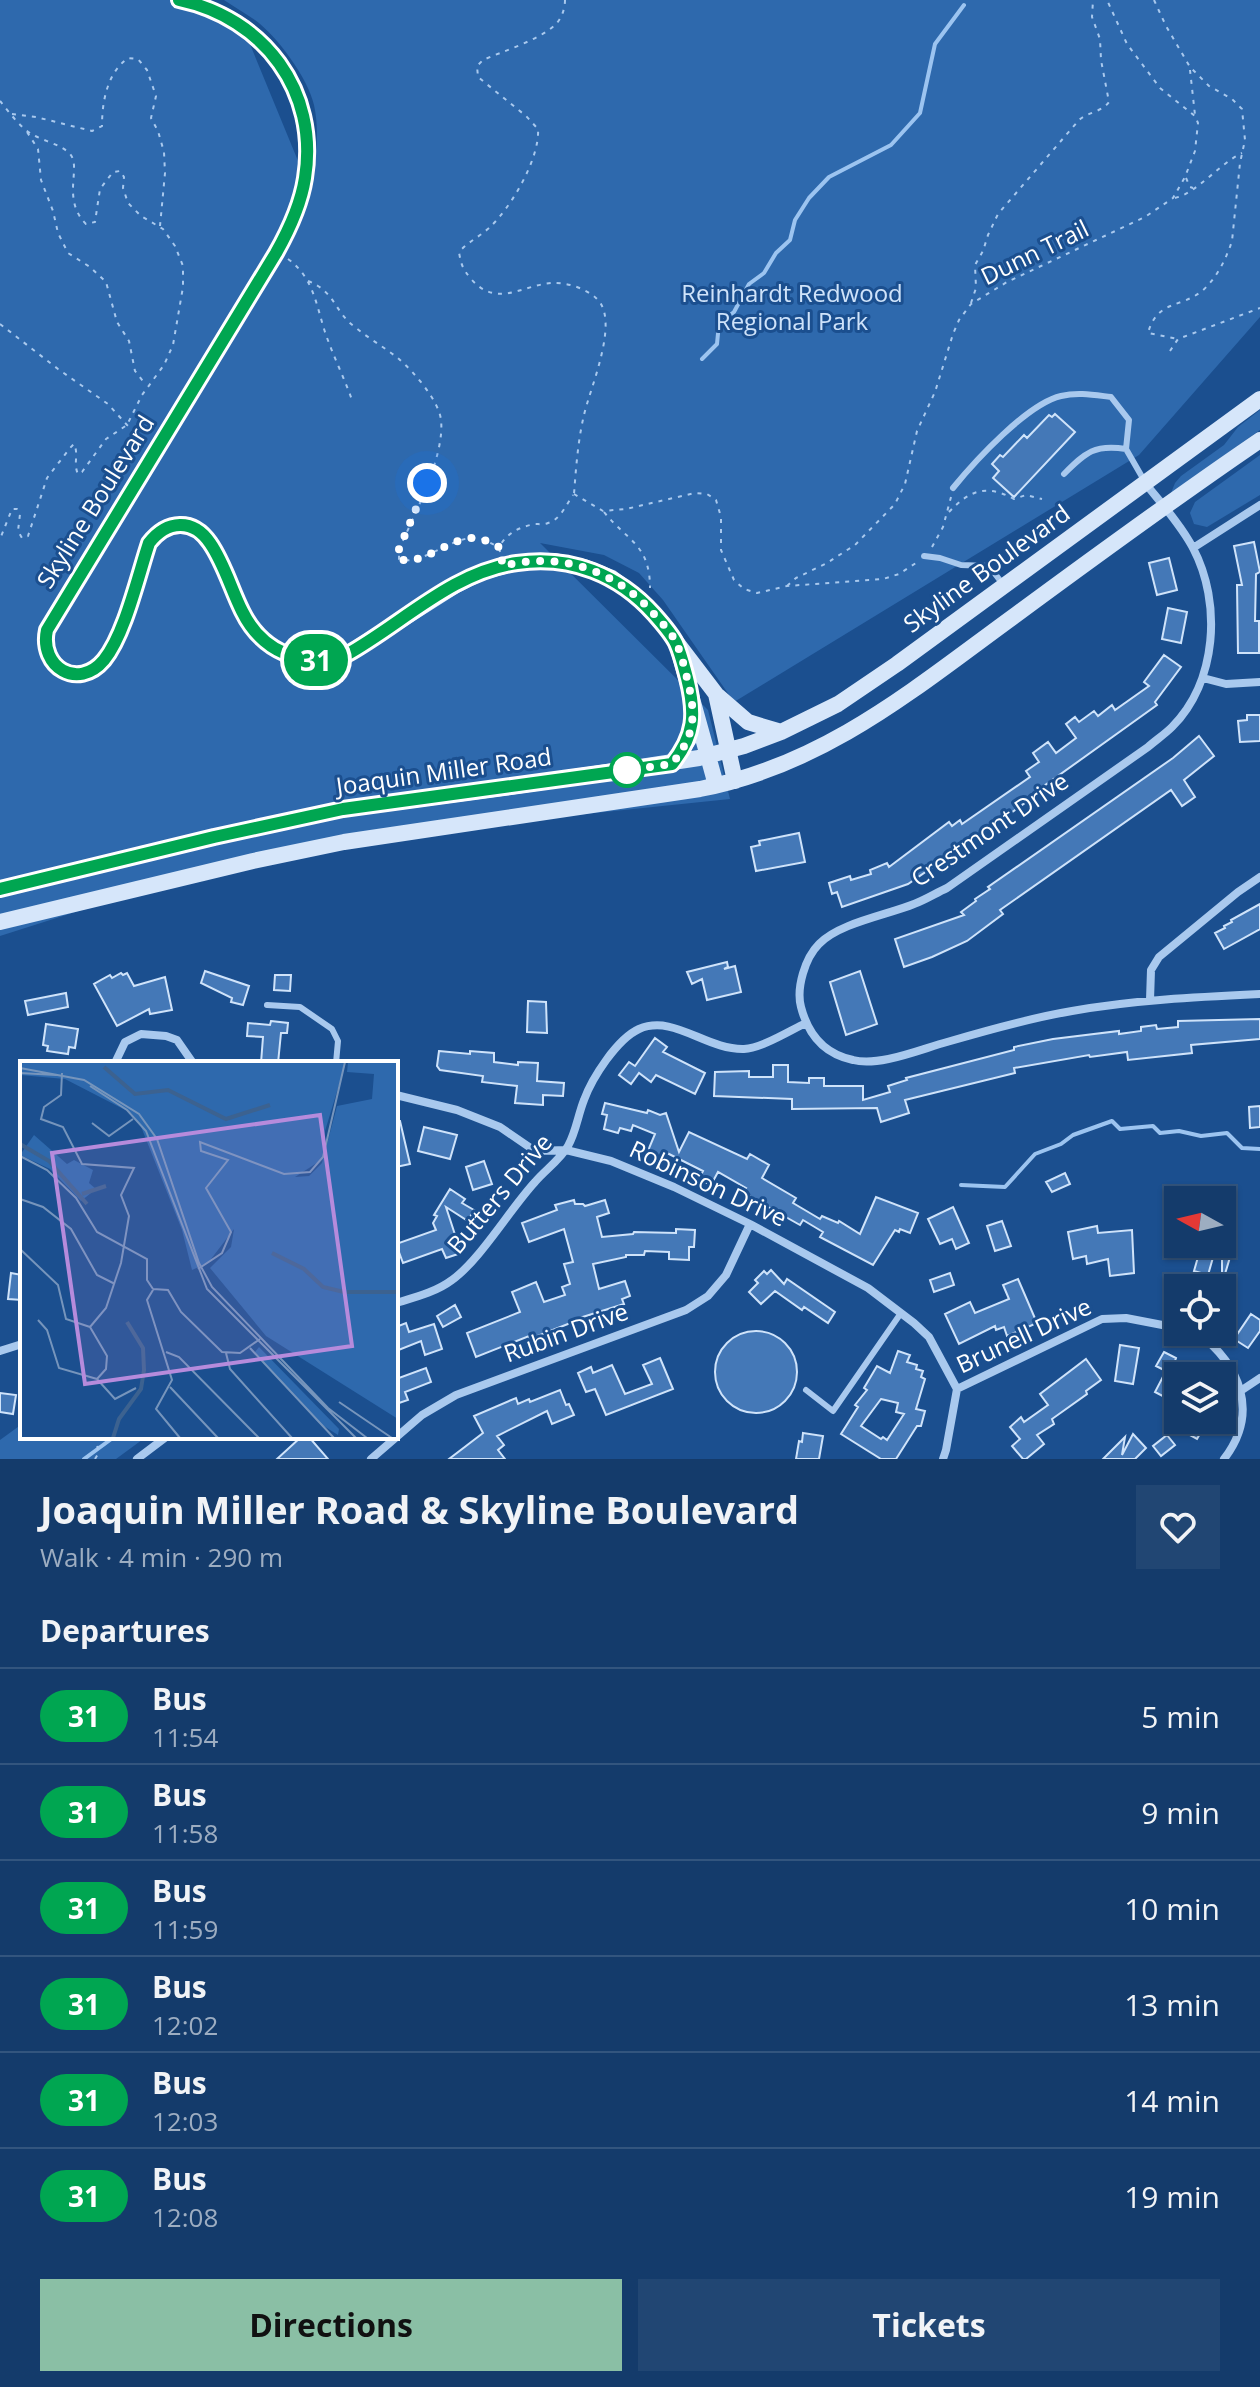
<!DOCTYPE html>
<meta charset="utf-8">
<style>
:root{--surface:#143b6b;--page:#214673;--text:#f1f3f6;--muted:#9dadc1;--line:#33557e;--accent:#8abfa5}
body{margin:0;font-family:"Open Sans",sans-serif;background:var(--page);color:var(--text);height:100vh;display:flex;flex-direction:column;font-size:30px;white-space:nowrap}
*{box-sizing:border-box;margin:0}
p{font-size:26px;color:var(--muted)}
.icon{flex:none;width:44px;height:44px;fill:none;stroke:currentColor;stroke-width:2;stroke-linecap:round;stroke-linejoin:round}
.map{position:relative;height:1459px;overflow:hidden}
.sheet{display:flex;flex-direction:column;background:var(--surface);flex:1}
.sheet>*{flex:none}
.badge{padding:0 16px;border-radius:26px;font-size:28px;line-height:52px}
.needle{width:52px;rotate:278deg}
.controls{position:absolute;left:1164px;top:1186px;display:grid;gap:16px}
.controls a{display:grid;place-items:center;width:72px;height:72px;border-radius:0px;background:var(--surface);box-shadow:0 2px 6px #0004,0 0 0 2px var(--line);font-size:40px}
.you{position:absolute;width:40px;height:40px;margin:-20px;border:6px solid #fff;border-radius:50%;background:#1a73e8;box-shadow:0 0 0 12px #1a73e833}
.map>.badge{position:absolute;translate:-50% -50%;box-shadow:0 0 0 4px #fff}
h2{padding:0 40px;font-size:30px;line-height:72px}
.round{display:grid;place-items:center;flex:none;width:84px;height:84px;border-radius:0px;background:var(--page)}
.overview{display:flex;align-items:center;justify-content:space-between;height:136px;padding:0 40px}
h1{font-size:38px;font-weight:700;line-height:60px}
.button{display:flex;gap:16px;margin-top:auto;padding:16px 40px}
.button a{flex:1;height:92px;border-radius:0px;background:var(--accent);color:#111;font-size:32px;font-weight:700;line-height:92px;text-align:center}
.button a+a{background:var(--page);color:var(--text)}
ul{padding:0;list-style:none}
li{display:flex;align-items:center;gap:24px;height:96px;padding:0 40px;border-top:2px solid var(--line)}
li div{flex:1}
li b{display:block;font-size:30px}
li em{font-style:normal}
li .badge{min-width:88px;font-weight:700;text-align:center}
.map>svg:first-child{display:block}
.green{fill:#2e69ad}
.lines{fill:none;stroke-linecap:round;stroke-linejoin:round}
.stream{stroke:#9cc4f0;stroke-width:4}
.building{fill:#4478b7;stroke:#cfe3fa;stroke-width:2;fill-rule:evenodd}
.path{stroke:#a9c9ee;stroke-width:2;stroke-dasharray:4 6;stroke-linecap:butt}
.lane{stroke:#a9c9ee;stroke-width:6}
.street{stroke:#a9c9ee;stroke-width:8}
.secondary{stroke:#d6e6fa;stroke-width:16}
.line-casing{stroke:#fff;stroke-width:18}
.line{stroke:#00a651;stroke-width:12}
.walk{stroke:#fff;stroke-width:8;stroke-dasharray:0 14.4}
.stop-dot{fill:#fff;stroke:#00a651;stroke-width:4}
.labels{text-anchor:middle;stroke-width:6;stroke-linejoin:round;paint-order:stroke}
.street-label{font-size:24px;fill:#fff;stroke:#1b4f8f}
.park-label{font-size:24px;fill:#cfe3fa;stroke:#1b4f8f}
.inset-river{fill:none;stroke:#3c6290;stroke-width:4}
.inset-road{fill:none;stroke:#7695bc;stroke-width:2}
.view{fill:#b68bdc;fill-opacity:0.15;stroke:#b68bdc;stroke-width:4}
.inset-edge{fill:none;stroke:#fff;stroke-width:4}
</style>
<div class="map">
<svg width="1260" height="1459" viewBox="0 0 1260 1459">
<rect width="100%" height="100%" fill="#1b4f8f"/>
<path class="green" d="M0 0H178L238 15 310 190C316 164 320 132 314 105 308 78 277 36 255 20 245 13 234 7 224 0H1260V317L1139 455 734 702 663 600 639 573 604 555 540 543 708 710 730 799 507 822 303 856 110 901 0 936Z
M1260 410V430L1171 493 1175 483 1181 476 1224 445 1238 427Z
M1260 455V495L1207 527 1194 524 1190 513 1195 502Z
M22 1424V1437H146L116 1459H0V1440Z"/>
<g class="lines">
<path class="stream" d="M702 359 717 344 719 323 734 312 749 284 764 273 776 253 790 240 795 220 809 198 829 177 891 145 920 113 935 44 964 5
M961 1185 1005 1187 1035 1154 1061 1144 1073 1135 1112 1121 1120 1129 1153 1126 1160 1133 1179 1131 1201 1136 1227 1133 1242 1148 1260 1149
M84 1459 114 1437"/>
</g>
<path class="building" d="M1055 414 1075 432 1014 497 993 478 999 471 992 464 1000 455 1003 457 1024 435 1027 438 1049 415 1052 417Z
M1254 542 1260 572 1256 574 1255 621H1259V653H1238L1237 585H1242L1234 546Z
M1169 558 1177 590 1157 595 1149 563Z
M1168 608 1187 612 1181 643 1162 639Z
M1164 655 1181 667 1155 702 1157 705 1037 791 1039 793 1008 815 908 884 842 907 837 892 832 894 829 883 850 876 851 880 871 874 870 870 887 863 889 867 949 822 952 826 960 820 962 824 1030 777 1026 771 1039 762 1033 753 1048 742 1056 753 1076 738 1066 724 1075 717 1079 722 1094 711 1098 716 1112 705 1115 710 1149 686 1144 682Z
M1247 715H1260V741L1240 742 1238 721 1247 720Z
M1199 736 1214 756 1184 780 1195 797 1182 806 1171 790 1000 910 1003 914 967 941 932 957 904 967 895 939 964 915 961 912 976 901 975 899 990 889 988 887 1173 758Z
M799 833 805 862 756 871 751 847 760 845 759 841Z
M1260 904V929L1224 949 1215 933 1225 928 1224 926 1232 922 1231 920Z
M727 962 728 967 724 969 735 966 741 992 707 1000 702 979 692 984 687 972Z
M205 971 249 986 243 1005 231 1002 232 998 201 983Z
M860 971 877 1024 846 1035 830 982Z
M121 973 123 975 127 973 134 986 165 977 172 1010 150 1014 149 1009 117 1026 94 984 110 975 112 978Z
M275 975H291L290 991 274 990Z
M66 993 68 1007 28 1015 25 1001Z
M528 1001 546 1002 547 1033 527 1032Z
M1260 1019V1039L1191 1045 1192 1053 1128 1060 1127 1052 1090 1057 1089 1055 1014 1068 1015 1073 905 1100 909 1113 881 1122 877 1108 792 1109V1099L714 1096 715 1072 749 1071V1077H773V1065H788V1082L809 1083V1078H824V1086H863V1100L890 1092 888 1086 907 1080 906 1078 1014 1050V1047L1053 1039 1119 1031V1034L1141 1031V1027L1156 1025 1157 1029 1178 1027V1021Z
M271 1021 288 1023 287 1033H281L278 1063H261L263 1037 247 1036 248 1023 270 1025Z
M46 1024 78 1029 75 1048 69 1047 68 1054 47 1051 48 1046 43 1045Z
M655 1038 667 1047 663 1052 705 1073 695 1094 656 1075 651 1082 639 1073 631 1084 619 1075 629 1062 635 1066Z
M439 1051 470 1054V1051L494 1053V1062L518 1065V1062L538 1063 537 1081 564 1083 563 1096 543 1095V1105L515 1103 517 1086 482 1082 483 1076 440 1070 437 1066Z
M605 1103 647 1113 648 1110 660 1115 666 1113 679 1152 689 1132 747 1159 750 1154 769 1165 762 1178 796 1198 793 1203 820 1219 822 1216 838 1223 839 1221 860 1234 876 1197 918 1213 910 1233 900 1229 899 1232 895 1230 873 1265 820 1237 823 1232 803 1220 800 1225 761 1203 743 1192 746 1188 718 1172 711 1185 699 1179 703 1171 667 1153 664 1161 647 1153 655 1134 633 1125 631 1131 620 1128 618 1133 604 1129 607 1115 602 1114Z
M1260 1106V1127L1250 1128 1249 1107Z
M396 1121H400L410 1164 396 1167Z
M424 1127 457 1135 450 1159 418 1151Z
M484 1161 492 1184 473 1190 466 1167Z
M1065 1173 1070 1184 1052 1192 1046 1182Z
M450 1189 465 1199 462 1203 474 1210 468 1221 446 1207 461 1253 446 1258 442 1249 403 1263 396 1244 436 1230 433 1223 437 1216 434 1215Z
M574 1200 575 1204H583L585 1206 605 1200 609 1213 597 1217 602 1237 633 1234 634 1232 676 1233V1229L695 1230 694 1247H689V1260L669 1259V1252L645 1251 644 1255H626V1257L593 1264 599 1289 625 1281 630 1296 622 1299 624 1304 573 1320V1322L530 1339 529 1336 476 1357 467 1333 520 1312 512 1292 536 1282 544 1302 565 1295 562 1287 570 1284 564 1264 573 1262 564 1229 529 1242 522 1223 557 1210 555 1205Z
M953 1207 969 1243 956 1249 952 1239 940 1244 928 1219Z
M1002 1221 1011 1246 995 1251 987 1226Z
M1097 1226 1098 1233 1132 1230 1134 1273 1110 1276 1108 1259 1087 1264 1086 1256 1073 1259 1068 1232Z
M1222 1234 1236 1237 1225 1274H1222V1256L1214 1254 1208 1275 1194 1271 1200 1250 1190 1247 1191 1244H1222Z
M771 1270 784 1284 787 1279 835 1312 828 1323 804 1307 802 1310 775 1291 761 1304 749 1292 758 1283 755 1280 764 1271 767 1274Z
M11 1273 22 1275V1300L8 1299Z
M950 1273 954 1285 934 1292 930 1280Z
M1018 1279 1037 1323 1007 1336 1004 1327 996 1330 995 1326 959 1344 945 1314 970 1302 975 1313 1009 1299 1003 1285Z
M455 1305 461 1317 443 1327 437 1316Z
M1251 1314 1260 1320V1331L1248 1348 1234 1339Z
M406 1323 409 1332 434 1324 442 1349 425 1355 421 1341 396 1351V1327Z
M715 1372a41 41 0 1 1 82 0a41 41 0 1 1-82 0Z
M1120 1345 1139 1348 1133 1384 1115 1381Z
M898 1351 910 1355 907 1362 917 1365 916 1369 923 1371 921 1377 925 1379 916 1409 925 1411 921 1426H917L896 1459H881L841 1434 858 1407 855 1405 867 1390 864 1388 877 1366 890 1373ZM881 1399 898 1403 896 1412 904 1414 887 1440 883 1437 881 1439 861 1426Z
M1164 1352 1176 1358 1175 1361 1202 1376H1178V1389L1172 1401 1155 1392 1166 1371 1156 1366Z
M660 1358 673 1389 606 1415 595 1389 586 1392 578 1373 591 1367 593 1373 612 1365 625 1394 652 1384 643 1365Z
M1086 1359 1101 1380 1086 1391 1087 1394 1052 1419 1054 1424 1037 1435 1044 1444 1026 1459H1023L1012 1446 1020 1439 1010 1427 1021 1417 1024 1422 1048 1405 1040 1394Z
M426 1368 431 1382 405 1392 408 1400 396 1404V1371L399 1378Z
M560 1390 566 1405 569 1404 574 1415 552 1424 547 1411 497 1436 504 1445 498 1450 505 1459H449L483 1433 474 1416 516 1398 518 1404 529 1399 530 1402Z
M0 1393 16 1395 13 1414 0 1412Z
M1181 1420H1208L1197 1439 1177 1428Z
M803 1433 823 1436 819 1459H796L799 1441 802 1442Z
M1133 1434 1146 1448 1135 1459H1103L1125 1437 1122 1455Z
M1167 1435 1175 1445 1161 1456 1153 1446Z
M301 1437H309L328 1459H277Z"/>
<g class="lines">
<path class="path" d="M565 0C565 8 562 18 556 24 540 40 503 51 483 60L477 66 478 77 526 116 538 129C540 158 511 208 489 228 479 237 468 242 459 252 461 265 463 269 471 279 497 308 520 286 551 283 566 282 585 288 596 298 621 319 590 388 584 415 578 440 576 468 574 494
M1154 0 1166 26 1190 67 1209 86 1232 99 1242 109 1245 140 1240 163 1232 241C1226 259 1217 278 1202 291 1181 308 1157 300 1148 333L1178 339
M1190 70 1195 115
M0 101C9 112 19 126 30 133 42 141 61 144 70 154 82 167 61 199 86 224L95 222 100 189 113 172 120 171 124 177 123 188 128 203 141 216 163 229 175 246 183 266V287L173 345 164 365 142 395 127 425 106 439 82 472 78 474C73 464 79 454 74 444L70 448 47 478 28 536 22 538 18 531 20 514 17 509H12L0 539
M12 114 36 117 92 131 102 126C102 102 107 73 128 58L138 59 147 70 156 96 151 118 158 131 164 152 165 173 160 226
M27 132 38 149 41 180 53 211 58 233 68 253 90 267 106 282 117 322 129 341 135 371 146 385
M1186 178 1190 187 1193 188
M1175 198C1197 193 1219 164 1242 153
M288 259C313 277 316 304 325 332 333 356 345 379 353 403
M308 281C336 292 334 312 355 327 369 339 386 348 400 360 414 372 439 401 441 420 445 456 414 516 399 549V559C420 567 451 537 474 538 483 538 490 543 499 547
M971 303 976 288 975 265 983 251 988 235 998 214 1079 120C1088 112 1102 112 1109 102L1101 60 1100 39 1092 17 1093 0
M0 324 58 369 108 404 127 425 146 440
M1170 351 1178 339 1260 308
M574 494 603 511 626 509 695 493 707 494 716 500 721 517V550L734 580 744 589 757 593 787 586 883 579 899 574 916 563
M604 512C627 541 650 544 650 588
M949 512C970 490 986 484 1014 499L1026 495 1042 499
M932 547 943 527 951 497
M500 552 499 547C507 533 519 527 535 524 539 524 544 525 548 523 560 520 566 505 573 495
M787 586 796 578 827 563 855 545 895 504 905 484 917 431 935 392 953 334 959 320 971 304 1007 282 1145 217 1173 198 1185 177 1195 151 1198 123 1195 116 1160 88 1127 44 1107 0
M95 1459 98 1454 97 1440 101 1437"/>
<path class="lane" d="M1064 474C1086 452 1095 444 1126 449
M953 488C975 461 1027 404 1061 396 1078 392 1094 395 1111 397L1129 420 1126 449 1145 482
M924 556 940 558 961 565 989 566 1002 583
M267 1005 300 1007 332 1029 338 1041 336 1063
M806 1390 833 1411 901 1313"/>
<path class="street" d="M1145 483C1161 503 1181 525 1193 548 1222 603 1217 682 1172 727 1165 734 1156 740 1148 747L947 888C936 893 925 900 914 904 887 915 839 923 819 944 805 958 796 988 801 1007 808 1034 824 1054 853 1060 879 1067 921 1049 947 1042 988 1030 1030 1018 1072 1011 1134 1000 1197 997 1260 994
M1193 548 1260 505
M1203 678 1226 684 1260 682
M1150 1000 1151 970 1159 957 1238 892 1260 877
M115 1063 125 1042 141 1034 166 1036 177 1040 193 1063
M396 1095 457 1110 500 1127 535 1151 566 1150 611 1161 674 1187 750 1224 868 1288 914 1323 929 1337 957 1389
M396 1303C416 1297 436 1292 452 1280 480 1260 510 1209 535 1182 545 1170 560 1160 568 1146 576 1132 578 1115 584 1100 592 1078 617 1039 639 1029 674 1014 706 1050 744 1049 762 1048 789 1031 806 1023
M1197 1332C1240 1365 1260 1412 1224 1459
M0 1351 22 1344
M957 1389 1102 1319 1126 1318 1178 1328
M1242 1390 1260 1378
M137 1459 166 1437
M371 1459 422 1415 456 1395 686 1310 708 1296 726 1275 750 1224
M943 1459 946 1450 957 1389"/>
<path class="secondary" d="M179 0C264 17 318 90 305 178 301 204 289 230 276 253L47 630C39 667 79 691 104 660 125 634 138 575 149 543 167 519 193 518 210 543 224 563 231 589 242 611 262 652 303 669 346 655L456 585 482 572 516 563 537 561H555L584 567 612 578 642 601 665 627 716 694 735 781
M679 652 716 785
M718 696 748 722 781 732
M672 764 689 739 693 711
M0 889 240 831 343 809 509 787 699 758 744 746 781 732 838 704 897 664 1260 399
M0 922 253 861 344 842 700 789C827 764 915 688 1017 614 1097 555 1178 496 1260 440"/>
</g>
<g class="lines">
<defs>
<path id="line" d="M0 889 214 837 343 809 672 764C695 735 696 714 687 678 684 667 681 654 676 643 671 633 662 623 654 614 619 575 571 555 517 563 452 572 402 624 346 655 303 669 262 652 242 611 231 589 224 563 210 543 193 518 167 520 149 543 138 576 125 634 104 660 78 691 39 667 47 630L276 253C289 230 301 204 305 178 319 91 264 18 179 0"/>
</defs>
<use href="#line" class="line-casing"/>
<use href="#line" class="line"/>
<path class="walk" d="M427 483 399 549V559C421 567 451 537 474 538 483 538 490 543 499 547L503 566C559 551 615 570 653 613 661 622 671 632 676 642 681 653 684 666 687 678 696 714 696 734 672 764L627 770"/>
</g>
<circle class="stop-dot" cx="627" cy="770" r="16"/>
<g class="labels">
<g class="street-label">
<text transform="translate(1035 253) rotate(-26)" y="8">Dunn Trail</text>
<text transform="translate(96 502) rotate(-58)" y="8">Skyline Boulevard</text>
<text transform="translate(987 569) rotate(-36)" y="8">Skyline Boulevard</text>
<text transform="translate(444 772) rotate(-8)" y="8">Joaquin Miller Road</text>
<text transform="translate(990 830) rotate(-34)" y="8">Crestmont Drive</text>
<text transform="translate(708 1184) rotate(25)" y="8">Robinson Drive</text>
<text transform="translate(500 1194) rotate(-50)" y="8">Butters Drive</text>
<text transform="translate(566 1333) rotate(-20)" y="8">Rubin Drive</text>
<text transform="translate(1024 1336) rotate(-25)" y="8">Brunell Drive</text>
</g>
<g class="park-label">
<text x="792" y="302">Reinhardt Redwood<tspan x="792" dy="28">Regional Park</tspan></text>
</g>
</g>
<g transform="translate(20 1061)">
<rect width="378" height="378" fill="#1b4f8f"/>
<path d="M0 1H326L305 70 303 98 275 116 289 115 302 102 317 45 352 38 354 13 327 11 328 1H378V358L246 275 190 207 211 186 214 168 188 202 172 209 162 169 120 63 111 52 45 18 0 14ZM14 74 47 103 54 99 73 109 69 122 76 128 61 140 30 108 0 94ZM239 286 319 368 318 374 299 362 246 304 235 291Z" fill="#2e69ad"/>
<path class="inset-river" d="M84 6 115 33 148 29 206 58 250 44M0 83 29 100 67 143M62 133 86 125M252 192 284 208 303 226 324 231M327 231H378M93 377 99 358 121 328 124 309 123 287 107 261"/>
<path class="inset-road" d="M0 7 64 19 119 53 137 78 179 202 192 226 308 347 347 377M0 12 36 14M42 12 41 34 24 46 21 58 43 66 62 103 114 107 101 134 109 155 101 202 86 247 70 266M70 25 107 49 126 70 187 228 336 377M72 62 89 75 113 58M0 95 27 109 56 137 77 171 127 198V219L133 228M0 138 23 146 51 168 77 214 95 223M0 188 38 224 46 258 70 266M178 208 202 192 211 171 186 127 208 99 181 90 180 81 264 113 290 111 303 96 325 1M133 228 148 229 161 251 202 291 220 292 240 278M133 229 127 239 152 319 136 348 160 377M18 259 27 269 39 307 77 318M70 266 87 295 86 308 77 318M230 287 314 377M146 291 159 296 239 377M206 292 210 308 272 377M77 318 95 338 116 327M150 326 198 377M319 341 372 377"/>
<path class="view" d="M300 54 332 285 65 323 32 92Z"/>
<rect width="378" height="378" class="inset-edge"/>
</g>
</svg>
<div class="controls">
<a><svg class="needle" viewBox="-14 -14 28 28"><path d="M0-13l5 13h-10z" fill="#e53935"/><path d="M0 13l5-13h-10z" fill="#9dadc1"/></svg></a>
<a><svg class="icon" aria-label="locate" viewBox="0 0 24 24"><circle cx="12" cy="12" r="6"/><path d="M12 2v4M12 18v4M2 12h4M18 12h4"/></svg></a>
<a><svg class="icon" aria-label="layers" viewBox="0 0 24 24"><path d="M12 4l9 5-9 5-9-5zM3 14l9 5 9-5"/></svg></a>
</div>
<div class="you" style="left:427px;top:483px"></div>
<b class="badge" style="left:316px;top:660px;background:#00a651;color:#fff">31</b>
</div>
<section class="sheet">
<div class="overview"><div><h1>Joaquin Miller Road &amp; Skyline Boulevard</h1><p>Walk · 4 min · 290 m</p></div><a class="round"><svg class="icon" aria-label="heart" viewBox="0 0 24 24"><path d="M12 20l-8-8c-3-5 5-10 8-4 3-6 11-1 8 4z"/></svg></a></div>
<h2>Departures</h2>
<ul>
<li><span class="badge" style="background:#00a651;color:#fff">31</span><div><b>Bus</b><p>11:54</p></div><em>5 min</em></li>
<li><span class="badge" style="background:#00a651;color:#fff">31</span><div><b>Bus</b><p>11:58</p></div><em>9 min</em></li>
<li><span class="badge" style="background:#00a651;color:#fff">31</span><div><b>Bus</b><p>11:59</p></div><em>10 min</em></li>
<li><span class="badge" style="background:#00a651;color:#fff">31</span><div><b>Bus</b><p>12:02</p></div><em>13 min</em></li>
<li><span class="badge" style="background:#00a651;color:#fff">31</span><div><b>Bus</b><p>12:03</p></div><em>14 min</em></li>
<li><span class="badge" style="background:#00a651;color:#fff">31</span><div><b>Bus</b><p>12:08</p></div><em>19 min</em></li>
</ul>
<div class="button"><a>Directions</a><a>Tickets</a></div>
</section>
